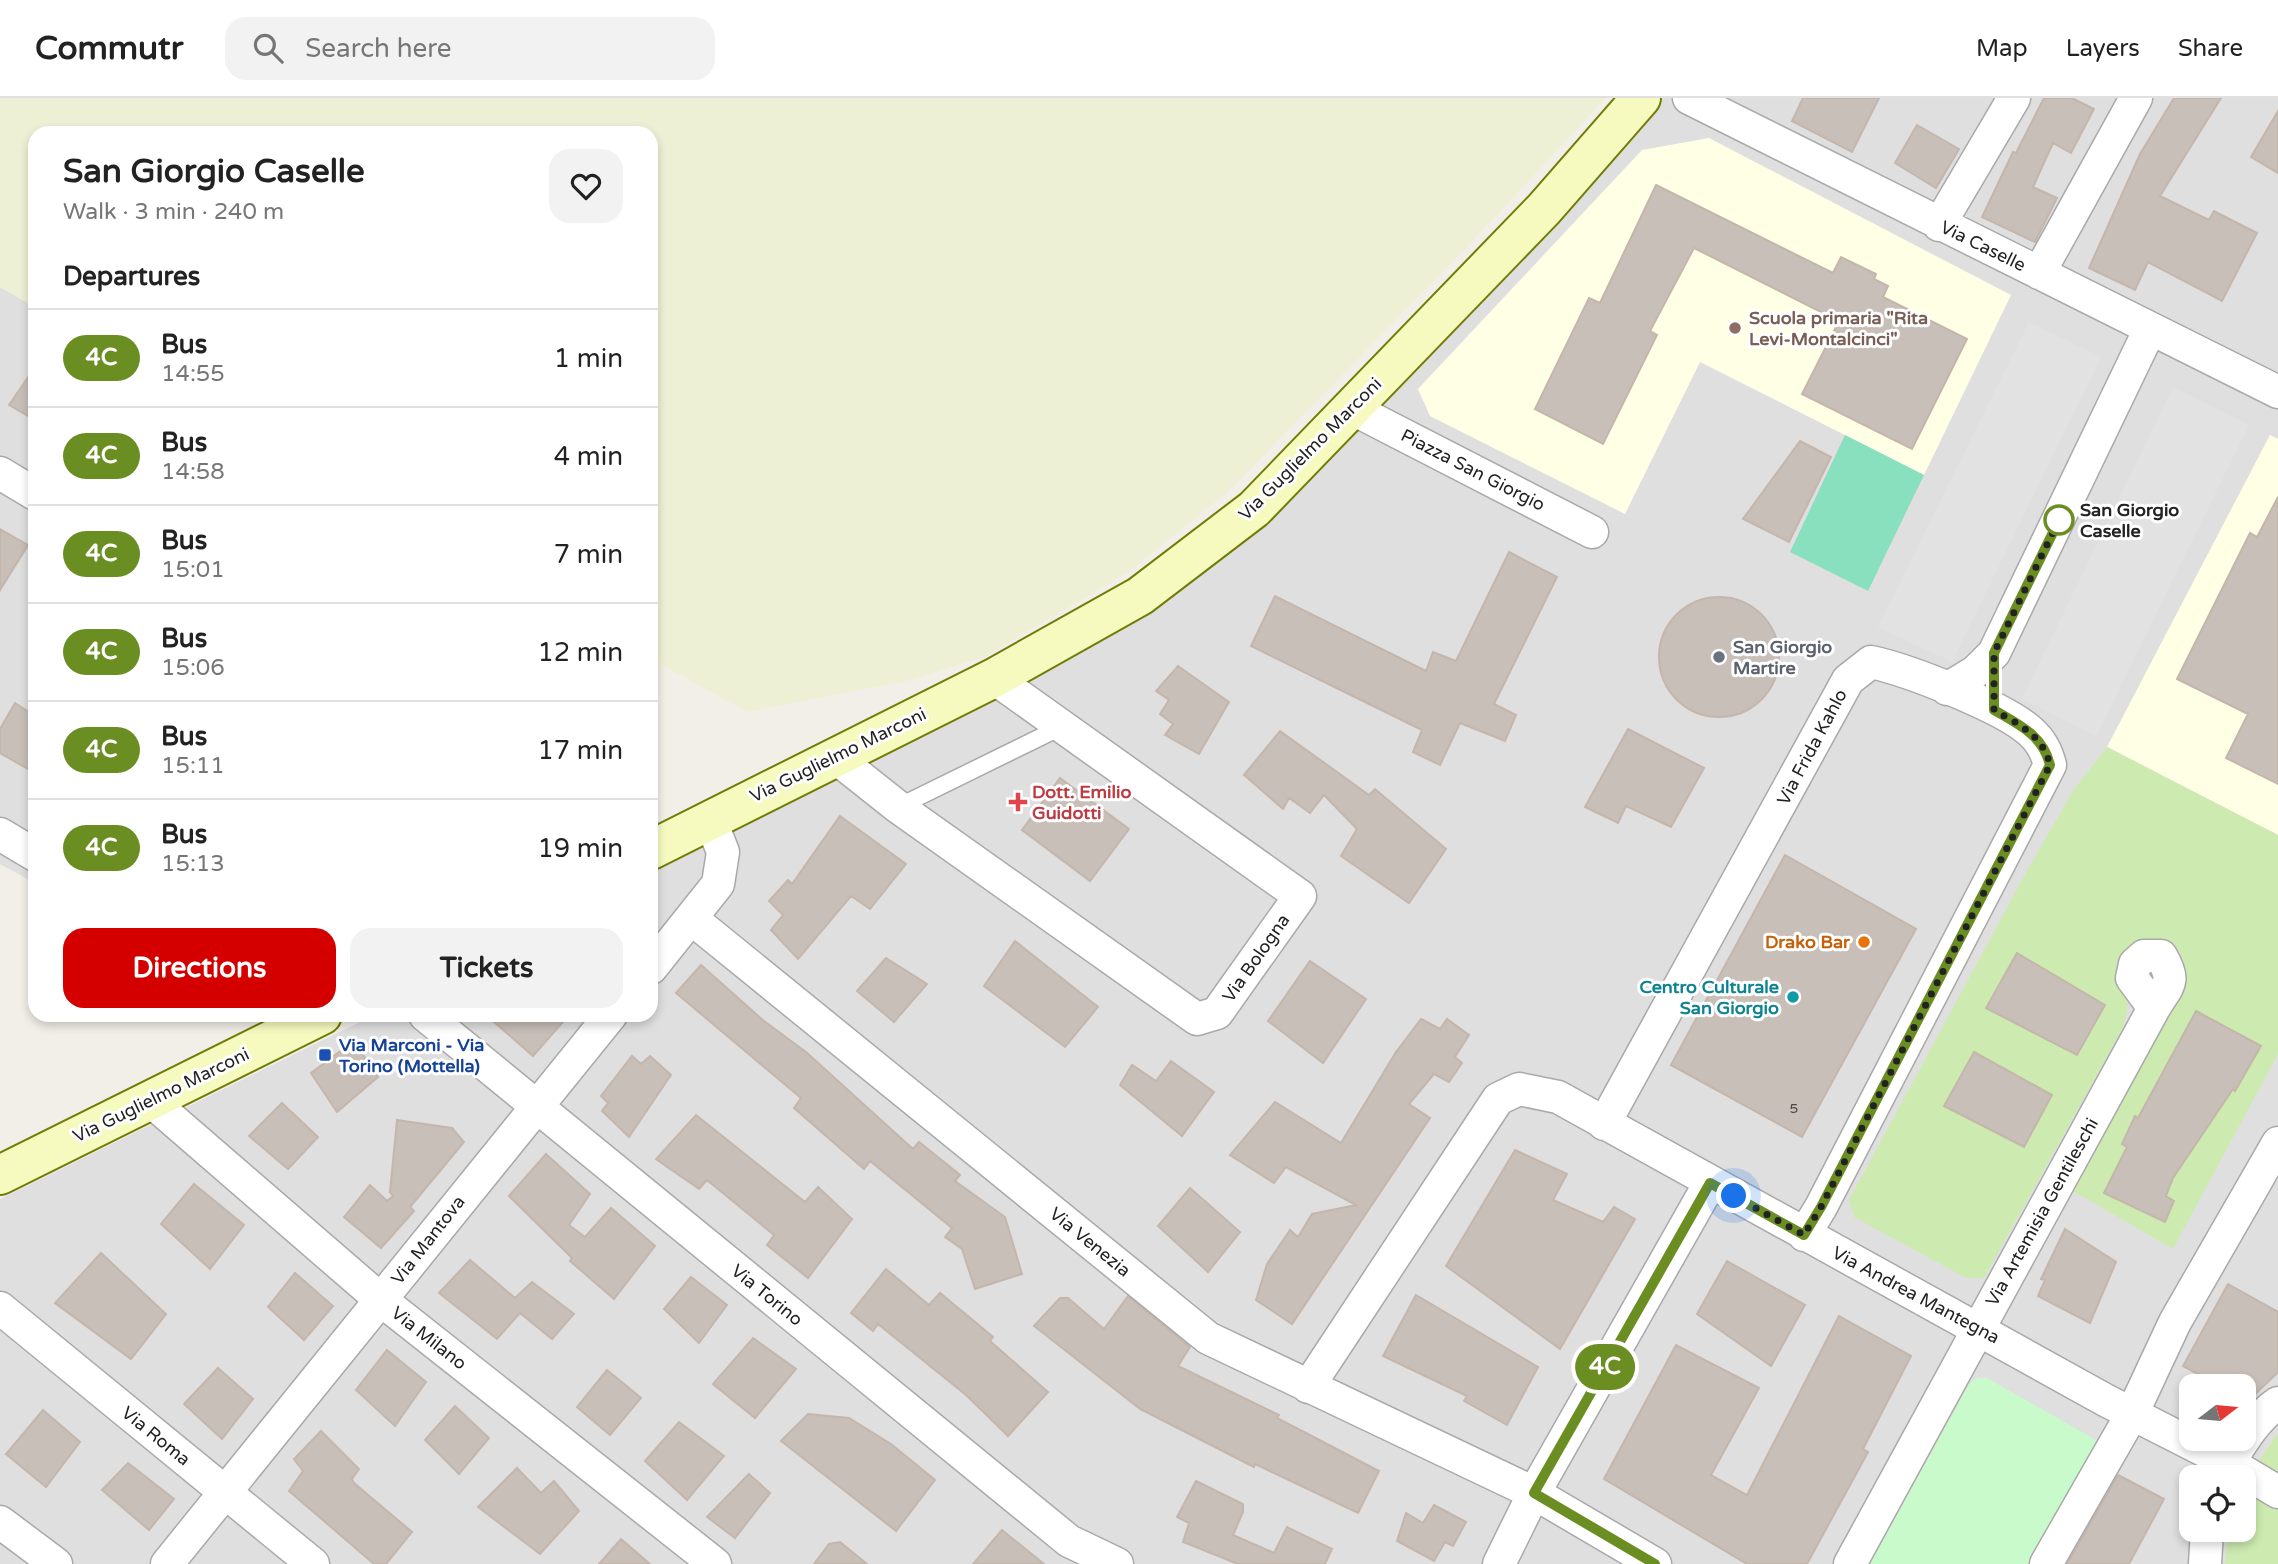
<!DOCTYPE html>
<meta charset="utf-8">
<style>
:root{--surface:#fff;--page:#f2f2f2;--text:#222;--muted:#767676;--line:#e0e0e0;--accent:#d40000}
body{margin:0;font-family:"Varela Round",sans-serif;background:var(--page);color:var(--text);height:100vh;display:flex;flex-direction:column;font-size:26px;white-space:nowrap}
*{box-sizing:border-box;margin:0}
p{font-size:23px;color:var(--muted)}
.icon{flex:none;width:38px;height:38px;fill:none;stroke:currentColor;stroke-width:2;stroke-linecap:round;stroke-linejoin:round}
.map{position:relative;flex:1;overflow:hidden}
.side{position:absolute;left:28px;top:28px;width:630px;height:896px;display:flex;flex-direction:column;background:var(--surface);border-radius:21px;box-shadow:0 4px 10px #0003}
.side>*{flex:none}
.badge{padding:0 14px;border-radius:23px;font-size:24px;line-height:46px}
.needle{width:46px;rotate:74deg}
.tools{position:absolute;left:2179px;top:1276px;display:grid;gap:14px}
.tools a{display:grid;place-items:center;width:77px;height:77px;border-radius:14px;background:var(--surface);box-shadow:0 4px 10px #0003;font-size:35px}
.you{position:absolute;width:35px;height:35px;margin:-18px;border:5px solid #fff;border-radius:50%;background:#1a73e8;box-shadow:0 0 0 10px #1a73e833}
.map>.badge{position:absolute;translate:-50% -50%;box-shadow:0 0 0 4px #fff}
h2{padding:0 35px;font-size:26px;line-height:63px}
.round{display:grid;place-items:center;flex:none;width:74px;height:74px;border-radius:21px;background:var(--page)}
.head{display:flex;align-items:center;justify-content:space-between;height:119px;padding:0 35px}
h1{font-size:33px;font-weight:700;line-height:52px}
.primary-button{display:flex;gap:14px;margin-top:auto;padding:14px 35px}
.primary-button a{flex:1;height:80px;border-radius:21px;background:var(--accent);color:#fff;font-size:28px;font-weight:700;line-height:80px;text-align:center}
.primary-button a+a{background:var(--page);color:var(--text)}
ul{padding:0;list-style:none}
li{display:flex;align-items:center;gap:21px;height:98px;padding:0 35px;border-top:2px solid var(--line)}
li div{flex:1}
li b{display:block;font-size:26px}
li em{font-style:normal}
li .badge{min-width:77px;font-weight:700;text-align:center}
header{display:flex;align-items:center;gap:42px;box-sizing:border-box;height:98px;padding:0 35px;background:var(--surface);border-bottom:2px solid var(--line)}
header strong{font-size:33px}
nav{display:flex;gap:38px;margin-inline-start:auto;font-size:24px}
.search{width:490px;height:63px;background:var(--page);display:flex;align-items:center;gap:18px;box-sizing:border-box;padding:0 24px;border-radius:21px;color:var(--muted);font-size:26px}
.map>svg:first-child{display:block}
.residential{fill:#e0dfdf;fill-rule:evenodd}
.education{fill:#ffffe5}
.farmland{fill:#eef0d5}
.grass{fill:#cdebb0}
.park{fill:#c8facc}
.pitch{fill:#88e0be}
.parking{fill:#e2e2e2}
.building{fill:#c7bfb8;stroke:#c4b6ab;stroke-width:2}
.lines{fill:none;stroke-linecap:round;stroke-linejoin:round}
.lane-casing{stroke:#a9a9a9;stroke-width:19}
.street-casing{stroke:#a9a9a9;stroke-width:35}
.secondary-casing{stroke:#707d05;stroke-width:42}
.lane{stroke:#fff;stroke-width:16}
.street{stroke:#fff;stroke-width:32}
.secondary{stroke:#f7fabf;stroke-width:38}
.line-casing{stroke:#fff;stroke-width:16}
.line{stroke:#6b8e23;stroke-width:10}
.walk{stroke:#222;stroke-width:7;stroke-dasharray:0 12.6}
.education-dot{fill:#8d6e63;stroke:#fff;stroke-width:2.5}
.stop-dot{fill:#fff;stroke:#6b8e23;stroke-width:3.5}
.worship-dot{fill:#6b7280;stroke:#fff;stroke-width:2.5}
.health-dot{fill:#e0444e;stroke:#fff;stroke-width:2.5}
.food-dot{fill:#e8710a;stroke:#fff;stroke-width:2.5}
.culture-dot{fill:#0f9aa8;stroke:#fff;stroke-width:2.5}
.transit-dot{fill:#1a4fb4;stroke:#fff;stroke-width:2.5}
.labels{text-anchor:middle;stroke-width:6;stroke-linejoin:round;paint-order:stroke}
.number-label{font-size:14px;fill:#4b4948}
.street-label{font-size:18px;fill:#222;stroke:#fff}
.education-label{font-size:18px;font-weight:bold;fill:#785e54;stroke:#fff;text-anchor:start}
.stop-label{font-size:18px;font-weight:bold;fill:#222;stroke:#fff;text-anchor:start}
.worship-label{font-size:18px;font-weight:bold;fill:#5b616d;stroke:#fff;text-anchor:start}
.health-label{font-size:18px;font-weight:bold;fill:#be3a42;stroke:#fff;text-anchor:start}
.food-label{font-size:18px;font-weight:bold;fill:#c56008;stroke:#fff;text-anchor:end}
.culture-label{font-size:18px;font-weight:bold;fill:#0d838f;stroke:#fff;text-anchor:end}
.transit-label{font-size:18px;font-weight:bold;fill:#164399;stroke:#fff;text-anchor:start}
</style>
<header>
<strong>Commutr</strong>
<div class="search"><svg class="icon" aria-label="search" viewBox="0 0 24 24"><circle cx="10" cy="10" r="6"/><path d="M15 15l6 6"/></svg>Search here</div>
<nav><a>Map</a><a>Layers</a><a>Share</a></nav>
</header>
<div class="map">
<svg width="2278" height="1466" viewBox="0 0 2278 1466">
<rect width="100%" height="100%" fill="#f2efe9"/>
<path class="residential" d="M1663 0H2278V1466H0V1101L374 917H651V774L1101 537 1349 332ZM2191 1288H2244V1340H2191ZM2191 1379H2244V1432H2191Z
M0 189 35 209V785L0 766Z"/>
<path class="education" d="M1709 40 2011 197 1924 377 1700 264 1625 416 1430 318 1418 291 1642 52Z
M2270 337 2278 341V737L2107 649Z"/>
<path class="farmland" d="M0 0H1606L1465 151 1228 394 1127 475 984 559 907 583 747 614 651 561V35H35V209L0 189Z"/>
<path class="grass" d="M2107 649 2278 737V956L2173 1151 2073 1093 2187 883C2186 871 2184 856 2174 848 2157 836 2126 841 2118 862 2111 878 2124 889 2127 903 2129 913 2125 921 2123 930L1984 1180H1966L1854 1119 1849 1102 2029 769 2074 691Z
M2278 1335V1466H2225L2228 1432H2244V1384Z"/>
<path class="park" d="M1976 1280H1987L2103 1346 2037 1466H1870L1969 1286Z"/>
<path class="pitch" d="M1845 337 1924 377 1868 493 1790 454Z"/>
<path class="parking" d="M2029 224 2101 259 1952 564 1878 529Z
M2173 289 2249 327 2096 638 2022 601Z"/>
<path class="building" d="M1803 0H1879L1852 54 1792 23Z
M2044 0H2072L2094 11 2071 55 2053 45 2033 89 2057 100 2035 144 1982 119 2013 54 2016 55Z
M2174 0H2221L2160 98 2209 122 2214 113 2257 135 2222 203 2148 164 2135 192 2089 170 2140 56Z
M2278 13V75L2251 59Z
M1917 27 1959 51 1936 90 1895 65Z
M1656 87 1833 175 1841 159 1876 176 1874 181 1888 188 1883 199 1967 241 1912 351 1802 296 1839 223 1694 150 1650 233 1657 237 1603 346 1535 311 1589 200 1600 205Z
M35 269V322L9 307Z
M1800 343 1831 359 1789 444 1743 421Z
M2278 399V686L2226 660 2248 616 2177 581 2250 435 2257 439Z
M0 431 28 447 0 492Z
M1509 454 1557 479 1494 606 1516 617 1505 643 1460 625 1440 667 1413 654 1422 632 1251 548 1275 498 1426 573 1433 554 1456 563Z
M1659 559a60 60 0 1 1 120 0a60 60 0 1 1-120 0Z
M1178 568 1229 604 1199 656 1165 637 1173 626 1160 616 1169 602 1156 593Z
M15 605 35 618V675L0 655V631Z
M1628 631 1704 670 1671 729 1626 708 1618 725 1585 709Z
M1280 633 1369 697 1375 691 1446 751 1409 805 1341 758 1357 731 1324 697 1310 715 1289 700 1283 711 1244 677Z
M1060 680 1129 731 1090 783 1022 732Z
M840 718 906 766 870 811 851 798 798 861 771 832 783 817 769 803 788 782 792 786Z
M1785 757 1916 831 1802 1039 1671 967Z
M1015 843 1098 909 1065 949 984 888Z
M2017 855 2105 907 2077 957 1986 910Z
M886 860 927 886 894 924 857 893Z
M1310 863 1366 901 1323 965 1268 923Z
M701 867 764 923 806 954 913 1051 919 1044 960 1077 955 1083 1005 1119 1022 1176 975 1191 962 1151 945 1139 952 1130 870 1063 864 1071 794 1010 801 1000 676 895Z
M2196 913 2261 948 2235 993 2233 991 2173 1080 2166 1098 2174 1103 2165 1124 2104 1095 2127 1049 2122 1046 2135 1018 2138 1020Z
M486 917H569L533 958Z
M1421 921 1440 931 1447 921 1469 937 1455 959 1462 965 1449 984 1434 976 1409 1006 1430 1020 1292 1226 1256 1202 1267 1166 1290 1132 1298 1139 1312 1116 1356 1107 1286 1069 1274 1085 1230 1057 1275 1004 1341 1045 1396 954Z
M354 943 378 979 337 1014 311 975Z
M1974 954 2052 997 2024 1049 1944 1008Z
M632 958 641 966 650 958 671 977 629 1039 602 1013 608 1005 601 998Z
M1171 963 1214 994 1182 1038 1120 987 1132 967 1156 983Z
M282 1005 318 1039 288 1071 249 1038Z
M696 1017 805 1104 818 1089 852 1121 808 1180 767 1147 774 1137 707 1082 699 1091 656 1061Z
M397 1022 452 1030 464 1044 410 1109 414 1113 381 1150 344 1119 370 1087 387 1103 393 1098 390 1094Z
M1515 1052 1567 1076 1553 1102 1603 1124 1614 1109 1635 1121 1560 1251 1446 1168Z
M546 1056 590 1096 569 1127 585 1139 611 1110 655 1148 614 1201 570 1163 572 1160 509 1098Z
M194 1086 244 1127 210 1171 161 1126Z
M1190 1090 1240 1134 1208 1174 1158 1128Z
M2065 1131 2116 1164 2090 1225 2038 1198 2045 1182 2041 1181Z
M101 1155 166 1216 131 1261 55 1205Z
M470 1162 515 1200 532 1184 574 1216 552 1241 520 1215 497 1241 439 1195Z
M1727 1163 1805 1207 1771 1268 1697 1216Z
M886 1171 929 1207 940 1195 993 1239 990 1243 1048 1294 1008 1338 966 1297 878 1226 873 1233 851 1215Z
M295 1175 333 1208 304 1242 268 1209Z
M691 1179 727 1207 699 1245 664 1211Z
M2228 1186 2278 1214V1274L2244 1307V1288H2220L2183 1268Z
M1416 1197 1538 1269 1507 1327 1464 1303 1467 1298 1383 1258Z
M1128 1198 1190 1249 1178 1268 1279 1317 1277 1320 1379 1373 1358 1415 1255 1366 1254 1369 1140 1311 1034 1228 1060 1200H1068L1104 1231Z
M1839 1218 1911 1258 1863 1351 1868 1354 1807 1466H1747L1604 1381 1676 1247 1759 1290 1711 1377 1747 1397Z
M753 1240 796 1271 755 1320 713 1286Z
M387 1252 426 1284 395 1328 356 1292Z
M218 1270 253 1301 222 1341 184 1306Z
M607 1272 641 1300 610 1337 577 1309Z
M455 1308 489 1340 459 1376 425 1342Z
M43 1312 80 1344 46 1389 6 1356Z
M808 1316 849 1320 891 1346 935 1382 896 1433 781 1343Z
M679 1324 724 1358 687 1402 645 1363Z
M321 1333 359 1371 352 1381 354 1385 412 1434 386 1466H374L289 1393 303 1373 294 1361Z
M128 1365 174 1401 149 1432 102 1392Z
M517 1370 541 1395 554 1383 579 1413 540 1456 478 1409Z
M749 1376 770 1395 735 1440 707 1419Z
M2118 1377 2164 1401 2129 1466H2067Z
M1196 1383 1243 1406V1414L1233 1437 1274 1455 1287 1429 1332 1451 1325 1466H1238L1183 1444 1189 1425 1177 1419Z
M1434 1407 1466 1424 1453 1448 1445 1444 1434 1463 1397 1443 1406 1415 1423 1425Z
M1002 1432 1044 1466H973Z
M621 1441 650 1466H599Z
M840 1444 867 1466H814L829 1446Z"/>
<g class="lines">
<defs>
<path id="lane" d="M898 709 1063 628"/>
<path id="street" d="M1689 0 2278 294
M1939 127 2014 0
M2039 175 2136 0
M1353 311 1592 434
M0 375 35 396
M1947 591 1975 574 1994 555 2150 231
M835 659 898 709 1197 921 1217 915 1300 798 994 580
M0 736 35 757
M692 821 1208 1240 1534 1395 1655 1466
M651 870 718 786 723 754 710 721
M425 917 1069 1443 1117 1466
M151 1003 381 1202 715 1466
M1604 1026 1848 582 1871 564C1908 572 2004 609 2031 634 2041 643 2047 655 2050 667L1821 1109 1804 1137
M0 1210 313 1466
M1308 1289 1498 1001 1519 991 1558 999 2107 1303 2229 1365 2278 1394
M2223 1379C2234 1354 2255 1320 2278 1305
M0 1424 56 1466
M167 1466 611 917
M1499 1466 1534 1395 1710 1085
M1850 1466 2154 910C2168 886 2177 885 2161 858H2144L2135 866 2132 880 2154 910
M2046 1466 2132 1316 2175 1224 2278 1045
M2205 1466 2207 1432"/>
<path id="secondary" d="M651 752 994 580 1140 498 1254 411 1544 111 1641 0
M0 1077 322 917"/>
</defs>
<use href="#lane" class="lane-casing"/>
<use href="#street" class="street-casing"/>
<use href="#secondary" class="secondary-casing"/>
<use href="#lane" class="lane"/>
<use href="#street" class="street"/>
<use href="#secondary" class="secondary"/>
</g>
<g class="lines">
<defs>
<path id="line" d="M1655 1466 1534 1395 1710 1085 1804 1137 1821 1109 2050 667C2043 637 2018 626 1994 612V555L2062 416"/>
</defs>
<use href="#line" class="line-casing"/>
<use href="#line" class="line"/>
<path class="walk" d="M1734 1098 1804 1137 1821 1109 2050 667C2043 637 2018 626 1994 612V555L2062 416 2059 422"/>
</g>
<circle class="education-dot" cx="1735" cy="230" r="7"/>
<circle class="stop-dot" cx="2059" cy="422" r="14"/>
<circle class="worship-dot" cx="1719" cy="559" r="7"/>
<path class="health-dot" d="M1014.5 693.5h7v7h7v7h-7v7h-7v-7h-7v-7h7z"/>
<circle class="food-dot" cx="1864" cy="844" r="7"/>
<circle class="culture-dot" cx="1793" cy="899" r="7"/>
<rect class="transit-dot" x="318" y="950" width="14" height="14" rx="3.5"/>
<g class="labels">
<g class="number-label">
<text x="1794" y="1015">5</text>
</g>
<g class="street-label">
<text transform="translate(1983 148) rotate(26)" y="6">Via Caselle</text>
<text transform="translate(1310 351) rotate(-45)" y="6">Via Guglielmo Marconi</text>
<text transform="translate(1473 372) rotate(27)" y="6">Piazza San Giorgio</text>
<text transform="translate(1812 649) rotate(-62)" y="6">Via Frida Kahlo</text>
<text transform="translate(838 657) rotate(-26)" y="6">Via Guglielmo Marconi</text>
<text transform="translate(1256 860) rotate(-55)" y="6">Via Bologna</text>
<text transform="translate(161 997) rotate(-26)" y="6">Via Guglielmo Marconi</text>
<text transform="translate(2042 1114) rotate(-61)" y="6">Via Artemisia Gentileschi</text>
<text transform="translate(428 1142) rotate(-52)" y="6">Via Mantova</text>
<text transform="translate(1090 1144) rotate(39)" y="6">Via Venezia</text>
<text transform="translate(767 1197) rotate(39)" y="6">Via Torino</text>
<text transform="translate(1916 1197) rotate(28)" y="6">Via Andrea Mantegna</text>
<text transform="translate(429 1240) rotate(38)" y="6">Via Milano</text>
<text transform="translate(156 1338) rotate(39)" y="6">Via Roma</text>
</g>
<g class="education-label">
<text x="1749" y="226">Scuola primaria "Rita<tspan x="1749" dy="21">Levi-Montalcinci"</tspan></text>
</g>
<g class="stop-label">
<text x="2080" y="418">San Giorgio<tspan x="2080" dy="21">Caselle</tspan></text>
</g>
<g class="worship-label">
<text x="1733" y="555">San Giorgio<tspan x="1733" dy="21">Martire</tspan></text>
</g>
<g class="health-label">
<text x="1032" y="700">Dott. Emilio<tspan x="1032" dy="21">Guidotti</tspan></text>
</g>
<g class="food-label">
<text x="1850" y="850">Drako Bar</text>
</g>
<g class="culture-label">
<text x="1779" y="895">Centro Culturale<tspan x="1779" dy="21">San Giorgio</tspan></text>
</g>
<g class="transit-label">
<text x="339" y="953">Via Marconi - Via<tspan x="339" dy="21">Torino (Mottella)</tspan></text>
</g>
</g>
</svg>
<div class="tools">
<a><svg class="needle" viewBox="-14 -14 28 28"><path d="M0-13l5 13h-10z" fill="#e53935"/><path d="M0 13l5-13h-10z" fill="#767676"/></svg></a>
<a><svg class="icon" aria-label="locate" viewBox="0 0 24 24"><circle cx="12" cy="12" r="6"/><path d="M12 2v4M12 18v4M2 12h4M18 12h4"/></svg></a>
</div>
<div class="you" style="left:1734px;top:1098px"></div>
<b class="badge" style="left:1605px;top:1269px;background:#6b8e23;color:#fff">4C</b>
<section class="side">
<div class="head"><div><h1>San Giorgio Caselle</h1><p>Walk · 3 min · 240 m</p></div><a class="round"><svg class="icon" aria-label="heart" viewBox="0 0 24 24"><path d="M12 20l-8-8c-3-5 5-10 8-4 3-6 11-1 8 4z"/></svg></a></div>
<h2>Departures</h2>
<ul>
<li><span class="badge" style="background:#6b8e23;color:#fff">4C</span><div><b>Bus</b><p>14:55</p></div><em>1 min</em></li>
<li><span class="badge" style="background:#6b8e23;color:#fff">4C</span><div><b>Bus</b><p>14:58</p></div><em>4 min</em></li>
<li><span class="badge" style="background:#6b8e23;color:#fff">4C</span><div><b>Bus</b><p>15:01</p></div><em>7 min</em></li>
<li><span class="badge" style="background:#6b8e23;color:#fff">4C</span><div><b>Bus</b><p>15:06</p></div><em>12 min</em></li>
<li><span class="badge" style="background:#6b8e23;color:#fff">4C</span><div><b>Bus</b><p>15:11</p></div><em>17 min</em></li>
<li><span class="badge" style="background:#6b8e23;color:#fff">4C</span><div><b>Bus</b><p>15:13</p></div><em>19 min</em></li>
</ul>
<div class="primary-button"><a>Directions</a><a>Tickets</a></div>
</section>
</div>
